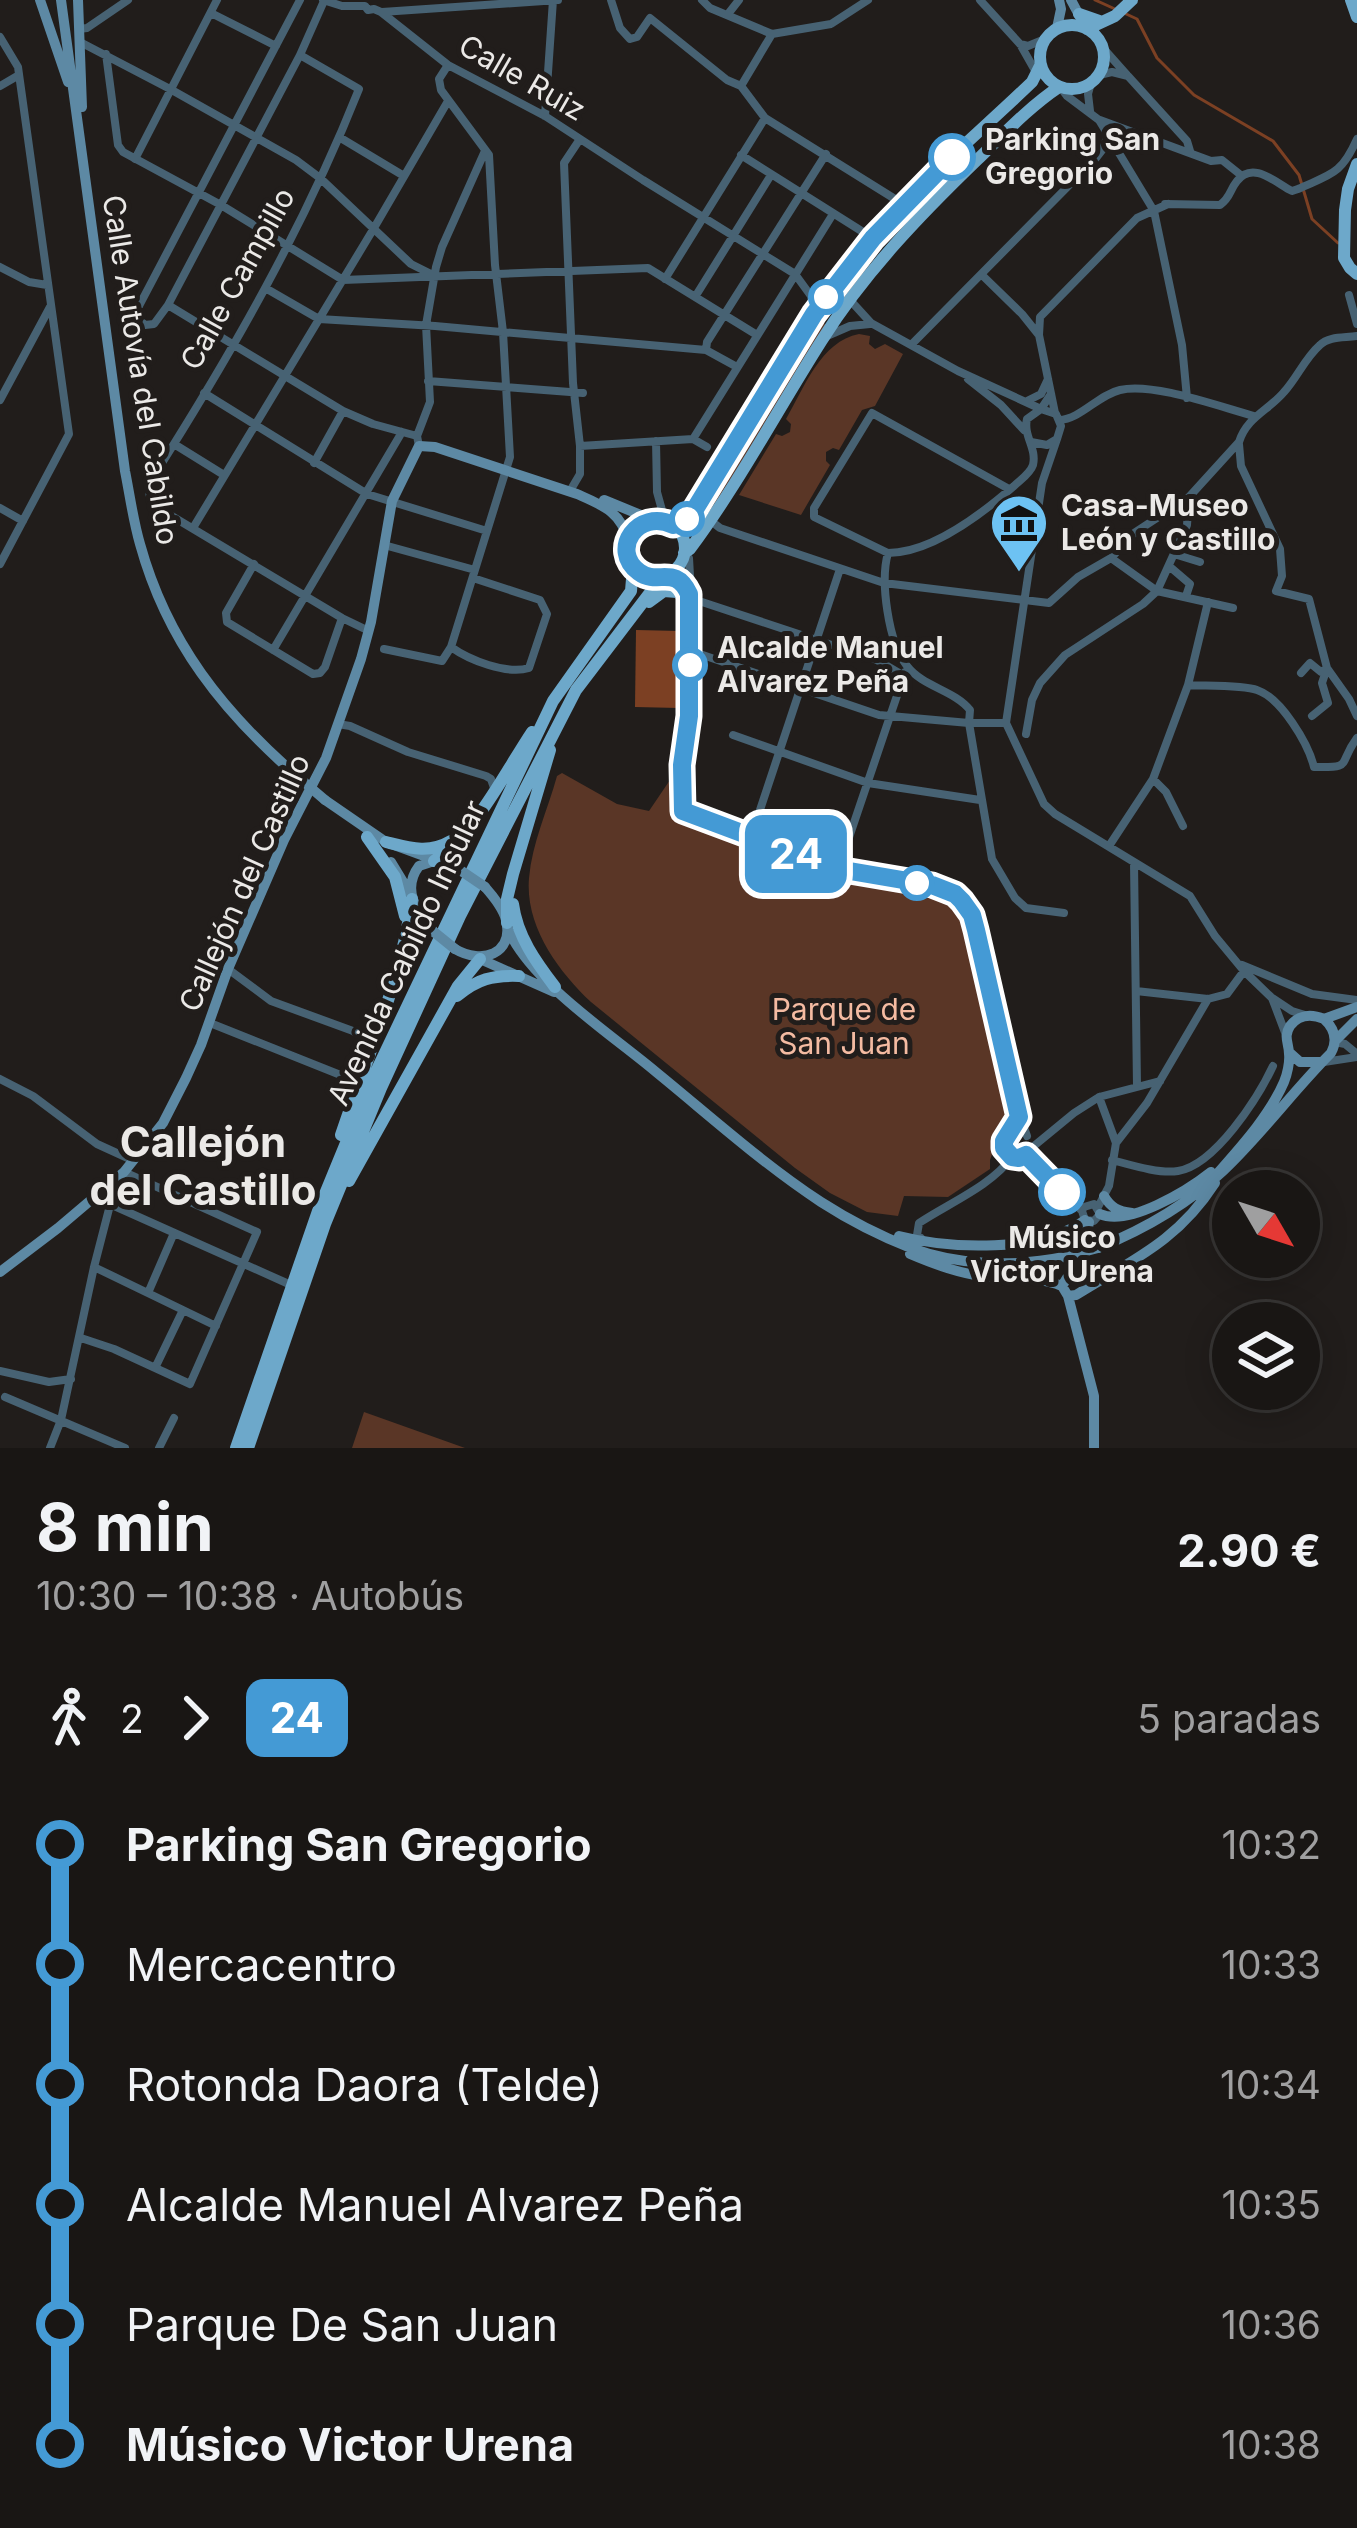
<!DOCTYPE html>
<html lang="es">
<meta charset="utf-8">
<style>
:root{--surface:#191614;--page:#221f1d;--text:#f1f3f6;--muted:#9f9fa0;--line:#373534}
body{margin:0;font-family:Inter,sans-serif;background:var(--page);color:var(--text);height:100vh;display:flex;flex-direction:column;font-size:45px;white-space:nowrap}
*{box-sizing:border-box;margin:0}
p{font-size:39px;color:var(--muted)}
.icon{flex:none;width:66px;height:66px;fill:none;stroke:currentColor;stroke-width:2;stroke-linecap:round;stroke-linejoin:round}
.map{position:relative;height:1448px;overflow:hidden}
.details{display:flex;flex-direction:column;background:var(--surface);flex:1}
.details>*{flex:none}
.badge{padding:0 24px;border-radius:18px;font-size:42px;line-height:78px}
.needle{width:78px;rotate:129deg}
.tools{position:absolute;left:1212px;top:1170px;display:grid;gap:24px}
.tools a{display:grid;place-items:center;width:108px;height:108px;border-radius:50%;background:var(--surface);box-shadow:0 6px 30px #0003,0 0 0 3px var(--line);font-size:60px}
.map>.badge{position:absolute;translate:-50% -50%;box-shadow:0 0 0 6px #fff}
.legs{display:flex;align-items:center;gap:18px;height:132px;padding:0 36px;font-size:39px}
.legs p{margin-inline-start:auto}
.headline{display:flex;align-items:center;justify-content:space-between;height:204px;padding:0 36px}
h1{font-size:66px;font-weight:700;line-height:90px}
ul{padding:0 36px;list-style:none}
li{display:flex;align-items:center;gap:42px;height:120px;font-size:45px}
li i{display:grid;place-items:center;width:18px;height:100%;margin:0 15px;background:currentColor}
li i::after{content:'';width:30px;height:30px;margin:-15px;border:9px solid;border-radius:50%;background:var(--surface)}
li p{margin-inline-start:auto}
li:first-child i{background:linear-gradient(#0000 50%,currentColor 0)}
li:last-child i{background:linear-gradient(currentColor 50%,#0000 0)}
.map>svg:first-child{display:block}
.green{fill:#5a3626}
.water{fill:#7c4023}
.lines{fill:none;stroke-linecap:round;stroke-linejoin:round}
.stream{stroke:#7c4023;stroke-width:3}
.street{stroke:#476273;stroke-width:8}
.secondary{stroke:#5d89a4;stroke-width:10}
.primary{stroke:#6da8ca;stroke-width:12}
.secondary-bridge{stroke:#5d89a4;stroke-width:10}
.line-1-casing{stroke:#fff;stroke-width:27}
.line-1{stroke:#449ad5;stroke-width:18}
.stop-1-dot{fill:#fff;stroke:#449ad5;stroke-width:6}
.labels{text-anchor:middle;stroke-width:10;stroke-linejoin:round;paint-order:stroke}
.street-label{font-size:30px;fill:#ebe9e7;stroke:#211d1b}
.stop-label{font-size:30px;font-weight:bold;fill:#ebe9e7;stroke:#211d1b;text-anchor:start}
.poi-label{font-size:30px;font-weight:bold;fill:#ebe9e7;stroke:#211d1b;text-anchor:start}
.park-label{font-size:30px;fill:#f4bba2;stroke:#211d1b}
.district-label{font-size:42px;font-weight:bold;fill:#ebe9e7;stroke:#211d1b}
</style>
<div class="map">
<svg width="1357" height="1448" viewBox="0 0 1357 1448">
<rect width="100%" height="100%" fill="#211d1b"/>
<path class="green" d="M818 320 827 325 719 504 708 500Z
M859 334 870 336 869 344 875 349 885 344 903 354 875 406 862 410 839 450 833 448 826 452V461L830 465 801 515 739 495 776 434 782 436 790 432 791 424 786 419C804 388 821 341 859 334Z
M675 759C677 778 673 807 682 822L734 841 742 850 754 852 758 849 824 875C830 884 834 885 845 882L941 898 965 920 1012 1118 1004 1122 990 1160V1169L948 1197 904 1196 898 1216 867 1212 830 1193 795 1168 591 1002C558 971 525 926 529 878 532 843 548 809 557 776L562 773 617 804 649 811 670 780Z
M364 1412 465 1448H352Z"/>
<path class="water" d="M636 630 680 631 679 708 635 707Z"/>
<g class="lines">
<path class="stream" d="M1095 0 1115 9
M1124 13 1137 19 1157 58 1194 95 1273 141 1299 175 1312 219 1338 243"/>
<path class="street" d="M300 0 139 306 137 318 145 325 154 324 168 305 300 55 324 1
M323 0 342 6H365L368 10 374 9 381 12 448 65 545 116 643 180 795 274 811 296 814 314
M611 0 620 28 630 39 637 37 650 18 727 80 741 86
M702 0 710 8 772 34 831 24 868 0
M980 0 1020 44 1037 74
M382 12 558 0
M211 13 276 46
M728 14 739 0
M79 29 87 28 128 0
M0 37 18 67 69 434 0 564
M80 42 170 89 296 160 320 178 411 264 435 276
M1020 44 1028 46 1045 39
M1103 48 1127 75
M106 54 118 145 123 152 221 205 343 280 648 268 757 335
M300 55 359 89C305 225 233 351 155 474 143 497 150 502 170 515L342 618 369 631
M1099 75 1112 72 1128 76 1187 141 1190 151
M0 86 19 75
M741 86 765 118 903 204
M741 86 772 34
M1061 88 1067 96 1099 120 1154 211 1182 345 1187 398
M1090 111 1088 94 1091 83
M545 116 553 0
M1100 120 1211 161 1222 160 1242 176
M339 137 404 176
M741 155 871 237
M135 159 217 0
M1165 204 1220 205C1231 197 1229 191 1237 181 1253 160 1276 183 1292 191L1298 189C1331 174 1341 175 1357 139
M0 267 29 282 47 285
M983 276 1022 314 1038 334
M665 279 765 118
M267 289 319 319 435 326 706 350 737 367
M1349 295 1357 324
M695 297 771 175
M850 300 871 323 958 371 1041 409 1051 394
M168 305 343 411 373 424 417 436
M827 336 850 326 870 324
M911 345 1096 158 1103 149 1108 135
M706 350 707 342 826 154
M968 379 1001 405 1024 430
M428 381 583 393
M204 393 367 494 487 531
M0 400 50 307
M1027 401 1041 394 1048 379
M1055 413 1039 335 1040 317 1137 218 1168 204
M1059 420C1081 419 1098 395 1120 390 1153 382 1220 407 1254 416
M693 439 833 214
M693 439 707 447
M1057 439 1042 483 1006 723 1044 804 1055 814 1190 896 1215 936 1244 971 1271 997 1292 1011 1305 1015
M656 441 657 492 665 521
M174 444 224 475
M1239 444 1241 466 1280 549 1282 576 1276 591 1309 599 1327 668 1349 699 1357 716
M419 446 417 436 430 402 426 325 436 267 442 247 485 151
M580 446 693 439
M314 463 343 411
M570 491 580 474V446L573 383 564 163 580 139
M0 508 23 521
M711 521 720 528 884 583 1049 603 1078 577 1111 558 1134 533 1189 497 1239 442C1247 417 1268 411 1284 392 1297 378 1305 358 1320 345 1329 336 1344 338 1357 336
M193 528 374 228 448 101
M384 545 475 570
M888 553C880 581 888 642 907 666 923 687 954 690 970 710L969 723 992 859 1015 898 1026 908 1064 913
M888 553 814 517V508L872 413 1009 489
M888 553C931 553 983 513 1014 486 1020 480 1030 474 1033 465 1037 448 1023 436 1027 419L1041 409 1056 414 1061 426 1057 439 1047 445 1031 442
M684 554 689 558 690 576 696 597
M1174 554 1200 562
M1111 558 1157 591 1233 608
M254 564 226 613 227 622 313 674 320 673 325 667 342 618
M1169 566 1190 584 1186 596
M664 576C677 578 683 582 689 594V716L682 765 683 811 838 870 931 885 954 894 972 915 1020 1117 1027 1136
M689 604 702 602 877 660 904 676
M451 647C469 660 507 675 529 668L547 614 540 600 473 578
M384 649 442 661 451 647 510 457 503 332 495 265 489 155 441 90 439 79 448 65
M273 650 402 432
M691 651 879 715 969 723H1006
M1301 673 1310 663 1321 672 1327 668 1322 683 1328 703 1312 716
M1188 685C1204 686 1244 685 1257 690 1281 698 1308 743 1314 767 1354 768 1337 765 1357 738
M338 724 350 726 408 752 486 776 491 779 494 788
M1026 734 1032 700 1040 683 1065 655 1143 604 1157 591 1187 525 1189 497
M733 735 868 783 980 800
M1153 779 1166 792 1183 826
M751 837 840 569
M1109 846 1153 779 1188 685 1208 602
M1134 863 1137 1086
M838 870 905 672
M1242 965 1312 994 1357 1000
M228 969 271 1001 353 1031 361 1036 368 1050
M1136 991 1208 999 1227 994 1244 971
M1272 998 1286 1035
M210 1023 348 1078 359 1076
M1335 1042 1345 1044 1357 1054
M1324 1062 1357 1057
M0 1079 33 1096 97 1144 132 1160
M1099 1097 1116 1143
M1019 1118 1004 1141V1148L1012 1157 1026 1155
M1029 1150 1074 1113 1099 1097 1160 1081
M1026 1155 1082 1211 1085 1220 1094 1221 1100 1214 1094 1204 1084 1207 1082 1211
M1112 1160C1131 1165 1159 1174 1178 1171 1215 1165 1258 1098 1273 1066
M112 1205 291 1285
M1098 1207 1109 1186 1116 1143 1147 1103 1208 999
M921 1238 917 1235 919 1223C949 1203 991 1186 1012 1157
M94 1267 216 1326
M148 1293 174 1233
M81 1338 114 1349 190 1384 257 1232 124 1172
M155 1368 183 1310
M0 1371 49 1382 71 1379
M5 1397 125 1448
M50 1448 61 1420 94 1267 117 1178
M159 1448 174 1418"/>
<path class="secondary" d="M40 0 68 82
M61 0 125 471C130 496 133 520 140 544 167 642 223 712 298 777
M78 0 82 107
M1071 0 1086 28
M1057 28 1061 9 1059 0
M604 500 653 520
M325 800 386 842 457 868
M391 862 411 895
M431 862 419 866C401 890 417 912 434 932
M507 927C529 981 611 1034 656 1072 710 1116 763 1164 821 1202 849 1220 880 1236 911 1248 959 1266 1014 1267 1064 1257
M455 949C482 965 514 954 506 920 503 908 493 896 485 887
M480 959 554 992
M1324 1019 1357 1007
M1335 1041 1357 1019
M1290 1053 1300 1062H1321
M1104 1196C1111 1208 1118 1211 1132 1213
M1100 1214C1128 1227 1187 1191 1211 1172
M1089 1222 1084 1249 1073 1278H1067L1062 1286 1068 1296 1076 1295C1132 1260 1177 1242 1215 1183
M899 1236C950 1249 1041 1253 1085 1220
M1098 1248C1145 1229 1187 1205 1224 1170 1262 1134 1294 1090 1331 1053 1338 1040 1335 1029 1324 1019 1312 1014 1299 1014 1290 1026 1283 1037 1289 1043 1289 1054 1290 1062 1287 1075 1284 1082 1268 1119 1235 1153 1209 1183
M910 1254C931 1263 952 1271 975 1275 1003 1280 1035 1275 1062 1286
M0 1272 58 1228 124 1172 163 1123 186 1078 201 1045 228 969 284 840 326 758 361 659 371 622 392 501 419 446 435 447 577 494C602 505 622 512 628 541
M1068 1296 1094 1396V1448"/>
<path class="primary" d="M1351 0 1357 17
M1079 14 1102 22
M1040 57a32 32 0 1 1 64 0a32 32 0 1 1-64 0Z
M1087 29 1115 16 1132 0
M1357 164 1348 189 1345 210 1344 258 1350 268 1357 274
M627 548a29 29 0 1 1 58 0a29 29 0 1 1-58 0Z
M673 525 687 519 698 506C753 417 802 325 868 243 917 184 977 135 1032 82L1040 66
M684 553 690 549C739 483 778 409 822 340 864 273 921 214 977 160 1003 135 1029 107 1059 87
M649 602 664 591 677 592 689 602
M367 837 395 877 405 916
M386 842C410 848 429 854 451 841
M434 861C476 832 504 774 532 732
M513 904C517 936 536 962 555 987
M507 923V899L513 874 550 750
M457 996C477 979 493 975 519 976
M341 1135C367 1057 401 981 412 899
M349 1181 458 986 480 959
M236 1448 318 1211 371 1082 553 701 631 591 633 567
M248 1448 325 1224 381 1088 460 916 576 690 662 577"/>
<path class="secondary-bridge" d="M298 777 325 800
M457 868 485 887
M434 932 455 949
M1064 1257 1098 1248"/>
</g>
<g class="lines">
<defs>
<path id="line-1" d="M952 157 873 238 814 314 692 514 673 525C638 508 609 550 639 572 658 586 675 564 689 594V716L682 765 683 811 838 869 932 885 955 894 962 901 972 915 976 930 1019 1117 1004 1141V1148L1012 1157 1019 1158 1026 1155 1062 1192"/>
</defs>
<use href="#line-1" class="line-1-casing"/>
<use href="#line-1" class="line-1"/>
</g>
<defs>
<symbol id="museum-pin" viewBox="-11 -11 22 30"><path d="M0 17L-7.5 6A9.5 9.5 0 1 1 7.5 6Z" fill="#6dc2f3" stroke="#211d1b"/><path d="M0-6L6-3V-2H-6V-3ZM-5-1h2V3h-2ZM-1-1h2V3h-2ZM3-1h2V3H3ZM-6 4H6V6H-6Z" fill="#111"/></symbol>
</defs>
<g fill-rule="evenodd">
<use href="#museum-pin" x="986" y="490" width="66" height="90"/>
</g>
<g class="stop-1-dot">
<circle cx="952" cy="157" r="21"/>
<circle cx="826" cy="297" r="15"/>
<circle cx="687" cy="519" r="15"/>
<circle cx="690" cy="665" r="15"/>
<circle cx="917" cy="883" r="15"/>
<circle cx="1062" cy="1192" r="21"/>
</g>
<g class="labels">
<g class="street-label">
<text transform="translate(522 78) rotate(30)" y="10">Calle Ruiz</text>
<text transform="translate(238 279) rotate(-61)" y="10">Calle Campillo</text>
<text transform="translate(140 370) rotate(81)" y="10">Calle Autovía del Cabildo</text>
<text transform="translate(245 883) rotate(-66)" y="10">Callejón del Castillo</text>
<text transform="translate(407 953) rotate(-65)" y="10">Avenida Cabildo Insular</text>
</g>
<g class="stop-label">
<text x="985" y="150">Parking San<tspan x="985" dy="34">Gregorio</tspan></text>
<text x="717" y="658">Alcalde Manuel<tspan x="717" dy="34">Alvarez Peña</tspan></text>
<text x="1062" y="1248" text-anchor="middle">Músico<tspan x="1062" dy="34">Victor Urena</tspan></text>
</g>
<g class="poi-label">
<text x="1061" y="516">Casa-Museo<tspan x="1061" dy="34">León y Castillo</tspan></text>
</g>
<g class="park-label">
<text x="844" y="1020">Parque de<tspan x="844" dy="34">San Juan</tspan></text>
</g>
<g class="district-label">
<text x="203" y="1157">Callejón<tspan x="203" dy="48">del Castillo</tspan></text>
</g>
</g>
</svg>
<div class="tools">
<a><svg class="needle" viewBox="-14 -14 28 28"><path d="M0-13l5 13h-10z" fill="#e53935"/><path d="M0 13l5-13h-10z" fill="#9f9fa0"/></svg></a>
<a><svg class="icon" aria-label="layers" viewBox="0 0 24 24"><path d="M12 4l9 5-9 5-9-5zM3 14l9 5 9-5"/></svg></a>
</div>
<b class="badge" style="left:796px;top:854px;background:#449ad5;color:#fff">24</b>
</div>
<section class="details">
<div class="headline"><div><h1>8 min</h1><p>10:30 – 10:38 · Autobús</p></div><b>2.90 €</b></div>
<div class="legs"><svg class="icon" aria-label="walk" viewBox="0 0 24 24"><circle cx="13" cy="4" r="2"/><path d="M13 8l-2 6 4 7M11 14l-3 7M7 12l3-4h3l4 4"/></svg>2<svg class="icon" aria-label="forward" viewBox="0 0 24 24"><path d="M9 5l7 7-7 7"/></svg><b class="badge" style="background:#449ad5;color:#fff">24</b><p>5 paradas</p></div>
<ul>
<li><i style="color:#449ad5"></i><b>Parking San Gregorio</b><p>10:32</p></li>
<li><i style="color:#449ad5"></i><span>Mercacentro</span><p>10:33</p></li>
<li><i style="color:#449ad5"></i><span>Rotonda Daora (Telde)</span><p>10:34</p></li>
<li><i style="color:#449ad5"></i><span>Alcalde Manuel Alvarez Peña</span><p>10:35</p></li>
<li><i style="color:#449ad5"></i><span>Parque De San Juan</span><p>10:36</p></li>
<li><i style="color:#449ad5"></i><b>Músico Victor Urena</b><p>10:38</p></li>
</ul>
</section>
